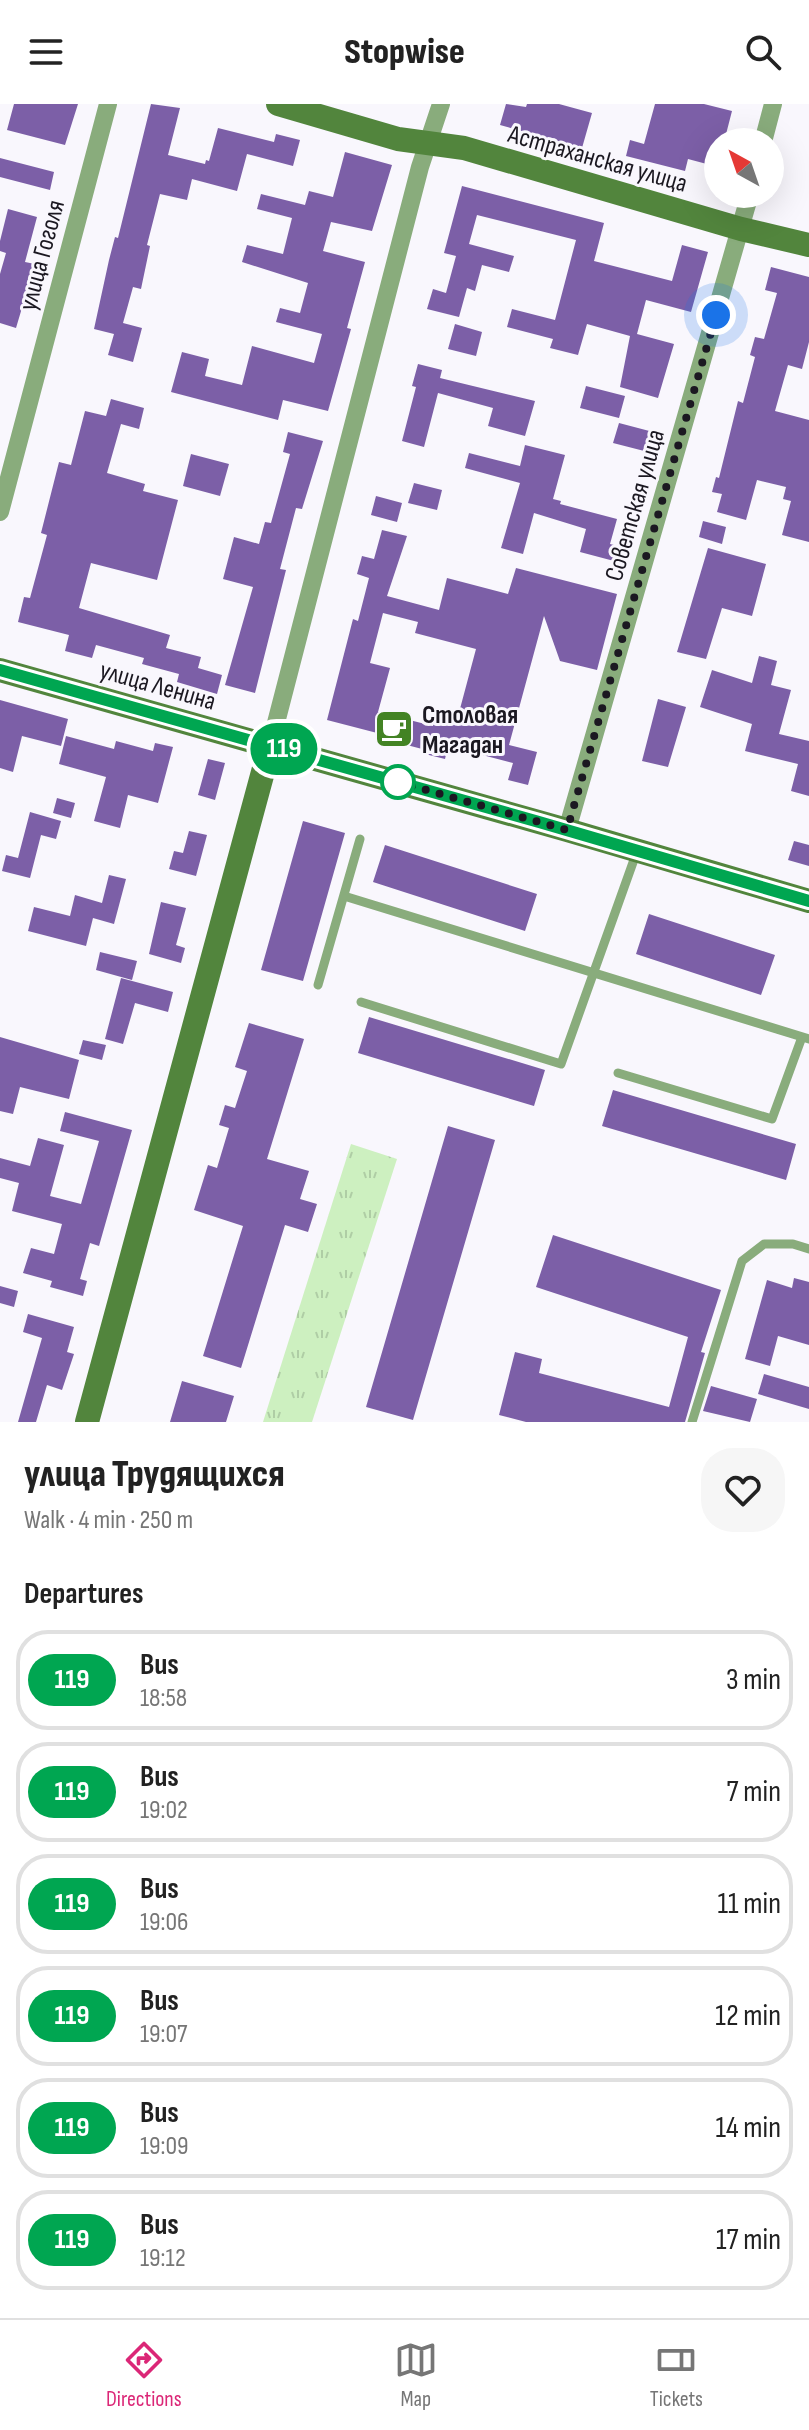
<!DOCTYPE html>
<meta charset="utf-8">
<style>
:root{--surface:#fff;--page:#f6f6f6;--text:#222;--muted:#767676;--line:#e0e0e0;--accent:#db2777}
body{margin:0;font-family:"Sofia Sans Condensed",sans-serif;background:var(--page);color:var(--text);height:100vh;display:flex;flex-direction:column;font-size:30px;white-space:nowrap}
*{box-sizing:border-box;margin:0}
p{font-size:26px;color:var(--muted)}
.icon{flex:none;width:44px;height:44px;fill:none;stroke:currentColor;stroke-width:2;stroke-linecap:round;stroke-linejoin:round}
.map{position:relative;height:1318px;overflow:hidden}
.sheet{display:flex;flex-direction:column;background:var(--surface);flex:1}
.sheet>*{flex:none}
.badge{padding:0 16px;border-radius:26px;font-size:28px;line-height:52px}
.needle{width:52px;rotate:320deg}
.buttons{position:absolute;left:704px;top:24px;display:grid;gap:16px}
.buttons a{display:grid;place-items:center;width:80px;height:80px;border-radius:50%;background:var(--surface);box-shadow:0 8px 32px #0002;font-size:40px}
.you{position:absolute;width:40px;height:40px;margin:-20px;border:6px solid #fff;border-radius:50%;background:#1a73e8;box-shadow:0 0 0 12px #1a73e833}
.map>.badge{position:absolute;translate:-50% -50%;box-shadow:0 0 0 4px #fff}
h2{padding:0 24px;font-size:30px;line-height:72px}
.round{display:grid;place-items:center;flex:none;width:84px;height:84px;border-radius:32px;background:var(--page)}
.headline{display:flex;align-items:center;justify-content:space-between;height:136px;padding:0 24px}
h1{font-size:38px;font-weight:800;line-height:60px}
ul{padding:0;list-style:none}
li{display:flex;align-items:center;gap:24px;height:100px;margin:0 16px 12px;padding:0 8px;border:4px solid var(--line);border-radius:32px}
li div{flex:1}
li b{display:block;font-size:30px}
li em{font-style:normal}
li .badge{min-width:88px;font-weight:700;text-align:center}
header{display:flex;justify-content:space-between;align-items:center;height:104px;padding:0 24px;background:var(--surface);font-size:36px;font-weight:800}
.dock{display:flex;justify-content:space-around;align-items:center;height:112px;border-top:2px solid var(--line);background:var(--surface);font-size:22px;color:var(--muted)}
.dock a{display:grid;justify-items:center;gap:4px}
.dock .current{color:var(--accent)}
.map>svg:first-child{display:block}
.park{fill:url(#park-tufts)}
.building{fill:#7c5fa7;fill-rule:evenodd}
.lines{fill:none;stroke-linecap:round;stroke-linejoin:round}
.lane{stroke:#89ac7c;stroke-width:9}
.street{stroke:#89ac7c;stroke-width:18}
.secondary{stroke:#52853d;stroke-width:24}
.line-casing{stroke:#fff;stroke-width:18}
.line{stroke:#00a651;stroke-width:12}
.walk{stroke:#1b1821;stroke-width:8;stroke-dasharray:0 14.4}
.stop-dot{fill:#fff;stroke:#00a651;stroke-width:4}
.labels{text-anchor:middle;stroke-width:6;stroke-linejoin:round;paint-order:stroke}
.street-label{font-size:26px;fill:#1b1821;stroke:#f9f7fd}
.poi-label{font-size:26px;font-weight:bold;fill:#1b1821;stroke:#f9f7fd;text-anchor:start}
</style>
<header><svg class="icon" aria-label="menu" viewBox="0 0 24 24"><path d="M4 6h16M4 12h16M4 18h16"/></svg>Stopwise<svg class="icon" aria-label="search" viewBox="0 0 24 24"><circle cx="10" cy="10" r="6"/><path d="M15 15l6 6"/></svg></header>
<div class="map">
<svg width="809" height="1318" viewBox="0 0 809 1318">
<defs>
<pattern id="park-tufts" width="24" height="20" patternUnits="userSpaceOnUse" patternTransform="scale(2)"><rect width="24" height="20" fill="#cdf0c0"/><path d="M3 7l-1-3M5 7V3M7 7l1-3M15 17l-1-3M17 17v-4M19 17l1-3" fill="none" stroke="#afcda5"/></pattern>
</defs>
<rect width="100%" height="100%" fill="#f9f7fd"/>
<path class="park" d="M351 1040 397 1055 312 1318H263Z"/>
<path class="building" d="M14 0H78L65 41 7 26Z
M151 0 180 4 168 51 205 60 206 56 209 57 218 24 274 38 276 30 300 36 293 62 247 50 237 87 192 75 187 96 160 90 147 141 150 142 141 185 133 183 123 219 142 224 133 258 108 251 114 230 94 225 109 156 115 133 118 134Z
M506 0 526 3 527 0H559L592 9 582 44 500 21Z
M655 0H704L732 7 724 38H718V63L688 55 685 67 626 52 630 36 644 40Z
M345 48 392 61 372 127 331 118 323 147 365 158 347 224 351 225 328 307 283 296 278 316 171 288 182 248 209 255 205 272 242 281 252 242 314 259 322 230 276 218 280 204 300 209 308 179 242 158 247 141 283 150 292 114 257 105 261 90 305 101 309 87 333 93Z
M0 54 54 68 50 86 0 73Z
M462 82 604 119 594 157 672 177 682 141 708 148 691 208 646 196 637 230 674 240 658 294 620 283 630 232 587 220 578 251 550 244 553 235 507 223 512 205 555 216 576 136 477 111 469 140 514 152 509 168 482 161 475 187 467 184 459 213 427 205 433 185 446 189 456 152 444 149Z
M8 105 37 113 25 158 35 160 16 224 0 219V170L6 149 0 147V137Z
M771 163 809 173V238L802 265 788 261 775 307 809 316V438L782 431 791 397 783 395 786 383 757 376 746 416 717 408 722 390 712 388 716 373 719 374 738 297 743 299 755 253 750 251 755 233 764 235 777 189 765 186Z
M455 220 482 228 476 252 448 245Z
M418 260 442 266 440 274 535 297 525 332 488 322 493 304 438 289 424 343 402 337 416 283 412 282Z
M586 282 625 292 619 314 580 304Z
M111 295 144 304 139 325 121 320 107 369 145 380 143 387 178 396 157 476 91 459 79 504 170 531 166 544 201 553 198 564 222 571 217 590 177 578 179 570 142 560 144 554 96 541 92 554 65 547 69 531 18 518 24 493 30 494 47 431 41 429 59 358 71 361 85 307 106 312Z
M619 319 657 329 652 349 613 339Z
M288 328 323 337 302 405 296 404 280 465 286 466 255 589 225 581 253 483 223 475 234 433 259 440 265 418 271 419 290 350 283 348Z
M525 341 565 351 553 395 561 397 560 400 617 415 610 440 618 442 614 457 580 448 586 425 534 409 523 450 501 444 520 379 465 364 469 349 520 362Z
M191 350 229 360 220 392 183 382Z
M414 379 442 386 437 406 408 399Z
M376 392 402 399 397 418 371 411Z
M703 417 726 423 722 440 699 433Z
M382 426 407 432 387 492 439 506 447 474 508 490 516 464 617 490 597 566 560 557 544 512 509 641 537 648 528 681 508 676 513 659 448 642 445 655 425 650 426 646 380 634 381 630 327 616 353 515 358 517 369 474 357 470 362 452 374 455ZM383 509 418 518 415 529 476 545 457 616 436 610 433 622 378 608 390 564 370 559Z
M708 444 766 460 752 512 722 504 706 555 677 548Z
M759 552 777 557 771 581 791 586 779 630 809 637V692L791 687 798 660 745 647 752 620 700 603 712 566 752 579Z
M658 595 686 603 668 663 642 657Z
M0 596 68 615 61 642 22 632 13 668 0 664Z
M66 632 114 645 116 637 153 647 155 639 173 643 158 699 128 691 120 724 94 717 106 673 59 660Z
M208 655 225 659 215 696 198 691Z
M57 694 75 699 71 714 53 709Z
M30 708 61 717 56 735 41 731 30 774 2 767 6 751 18 754Z
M303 717 345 729 303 877 261 866Z
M189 727 207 731 196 772 169 765 174 747 183 749Z
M794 737 809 741V762L788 756Z
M385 741 537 790 525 827 373 778Z
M109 771 126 775 114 820 93 814 86 842 28 827 34 803 70 812 75 791 102 799Z
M161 798 186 804 176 841 185 844 181 859 149 850Z
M649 810 775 851 761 891 636 850Z
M100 848 137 857 132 876 96 866Z
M121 874 173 888 168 908 135 899 123 940 105 935Z
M369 913 545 966 534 1002 358 949Z
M249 919 304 935 267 1055 309 1067 300 1095 317 1100 308 1128 285 1121 241 1264 203 1252 243 1122 194 1106 208 1061 217 1064 229 1024 219 1021 225 1001 235 1004 247 967 235 963Z
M0 933 79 956 69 995 20 983 13 1010 0 1007Z
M83 936 106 941 102 956 79 950Z
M613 986 796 1040 786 1076 602 1022Z
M65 1008 132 1026 99 1142 90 1139 80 1175 87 1177 83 1192 50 1183 52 1177 23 1169 31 1144 54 1150 62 1120 12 1107 19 1079 0 1074V1054L30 1062 38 1034 64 1041 50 1092 81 1100 99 1037 60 1027Z
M448 1022 495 1036 413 1316 366 1303Z
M553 1131 721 1186 701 1248 705 1249 685 1318H526L499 1311 515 1248 542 1255 539 1269 669 1303 688 1233 536 1183Z
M794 1174 809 1178V1241L778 1232 770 1262 745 1255 767 1176 792 1184Z
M0 1182 18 1187 14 1203 0 1199Z
M28 1210 74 1223 67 1248 74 1250 62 1286 47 1281 36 1318H18L42 1234 23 1228Z
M764 1270 809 1283V1305L758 1290Z
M182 1277 234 1292 226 1318H170Z
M711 1282 757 1295 750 1318 703 1307Z"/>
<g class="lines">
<path class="lane" d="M344 792 809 935
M318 881 360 735
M361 898 561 960 636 750
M618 969 772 1015 802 933
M692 1318 742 1157 764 1140H793L809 1145"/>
<path class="street" d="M763 38 773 0
M0 408 108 0
M270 642 420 63 441 0
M567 726 750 90"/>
<path class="secondary" d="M278 0 398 35 464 44 741 125 809 141
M0 566 567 726 809 797
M87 1318 270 642"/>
</g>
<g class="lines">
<defs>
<path id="line" d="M0 566 539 718 809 797"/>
</defs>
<use href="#line" class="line-casing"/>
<use href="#line" class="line"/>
<path class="walk" d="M398 678 567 726 716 211"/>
</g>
<defs>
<symbol id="cafe-square" viewBox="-11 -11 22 22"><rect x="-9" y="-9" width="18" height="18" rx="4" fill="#438324" stroke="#f9f7fd"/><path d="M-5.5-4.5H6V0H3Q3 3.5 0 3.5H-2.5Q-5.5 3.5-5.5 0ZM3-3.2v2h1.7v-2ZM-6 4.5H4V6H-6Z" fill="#fff"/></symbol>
</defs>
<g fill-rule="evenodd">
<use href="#cafe-square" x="372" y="603" width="44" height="44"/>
</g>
<circle class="stop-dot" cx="398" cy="678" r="16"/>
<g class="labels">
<g class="street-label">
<text transform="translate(598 54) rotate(16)" y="9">Астраханская улица</text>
<text transform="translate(41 151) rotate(-75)" y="9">улица Гоголя</text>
<text transform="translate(634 401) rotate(-74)" y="9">Советская улица</text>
<text transform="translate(158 581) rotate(16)" y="9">улица Ленина</text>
</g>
<g class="poi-label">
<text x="422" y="619">Столовая<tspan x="422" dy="30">Магадан</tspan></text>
</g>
</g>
</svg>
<div class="buttons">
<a><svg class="needle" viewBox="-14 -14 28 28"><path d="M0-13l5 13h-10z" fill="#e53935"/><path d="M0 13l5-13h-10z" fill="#767676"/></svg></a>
</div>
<div class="you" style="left:716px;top:211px"></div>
<b class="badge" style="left:284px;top:645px;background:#00a651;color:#fff">119</b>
</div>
<section class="sheet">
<div class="headline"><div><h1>улица Трудящихся</h1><p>Walk · 4 min · 250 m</p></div><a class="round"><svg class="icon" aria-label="heart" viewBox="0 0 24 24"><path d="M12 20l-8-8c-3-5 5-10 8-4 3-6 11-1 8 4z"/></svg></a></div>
<h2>Departures</h2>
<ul>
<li><span class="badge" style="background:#00a651;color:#fff">119</span><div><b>Bus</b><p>18:58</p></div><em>3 min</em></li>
<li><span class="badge" style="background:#00a651;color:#fff">119</span><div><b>Bus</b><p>19:02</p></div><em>7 min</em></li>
<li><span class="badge" style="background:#00a651;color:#fff">119</span><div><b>Bus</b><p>19:06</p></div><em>11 min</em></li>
<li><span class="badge" style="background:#00a651;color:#fff">119</span><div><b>Bus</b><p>19:07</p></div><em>12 min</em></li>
<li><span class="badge" style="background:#00a651;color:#fff">119</span><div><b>Bus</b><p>19:09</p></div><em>14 min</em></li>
<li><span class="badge" style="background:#00a651;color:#fff">119</span><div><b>Bus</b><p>19:12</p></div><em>17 min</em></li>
</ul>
</section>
<nav class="dock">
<a class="current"><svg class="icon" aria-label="directions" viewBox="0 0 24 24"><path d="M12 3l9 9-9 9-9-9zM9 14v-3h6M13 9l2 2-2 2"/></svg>Directions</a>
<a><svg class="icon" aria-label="map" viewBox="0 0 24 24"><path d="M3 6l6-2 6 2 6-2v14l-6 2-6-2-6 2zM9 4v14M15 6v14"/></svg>Map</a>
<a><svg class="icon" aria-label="tickets" viewBox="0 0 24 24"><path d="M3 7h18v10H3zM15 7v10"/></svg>Tickets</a>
</nav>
